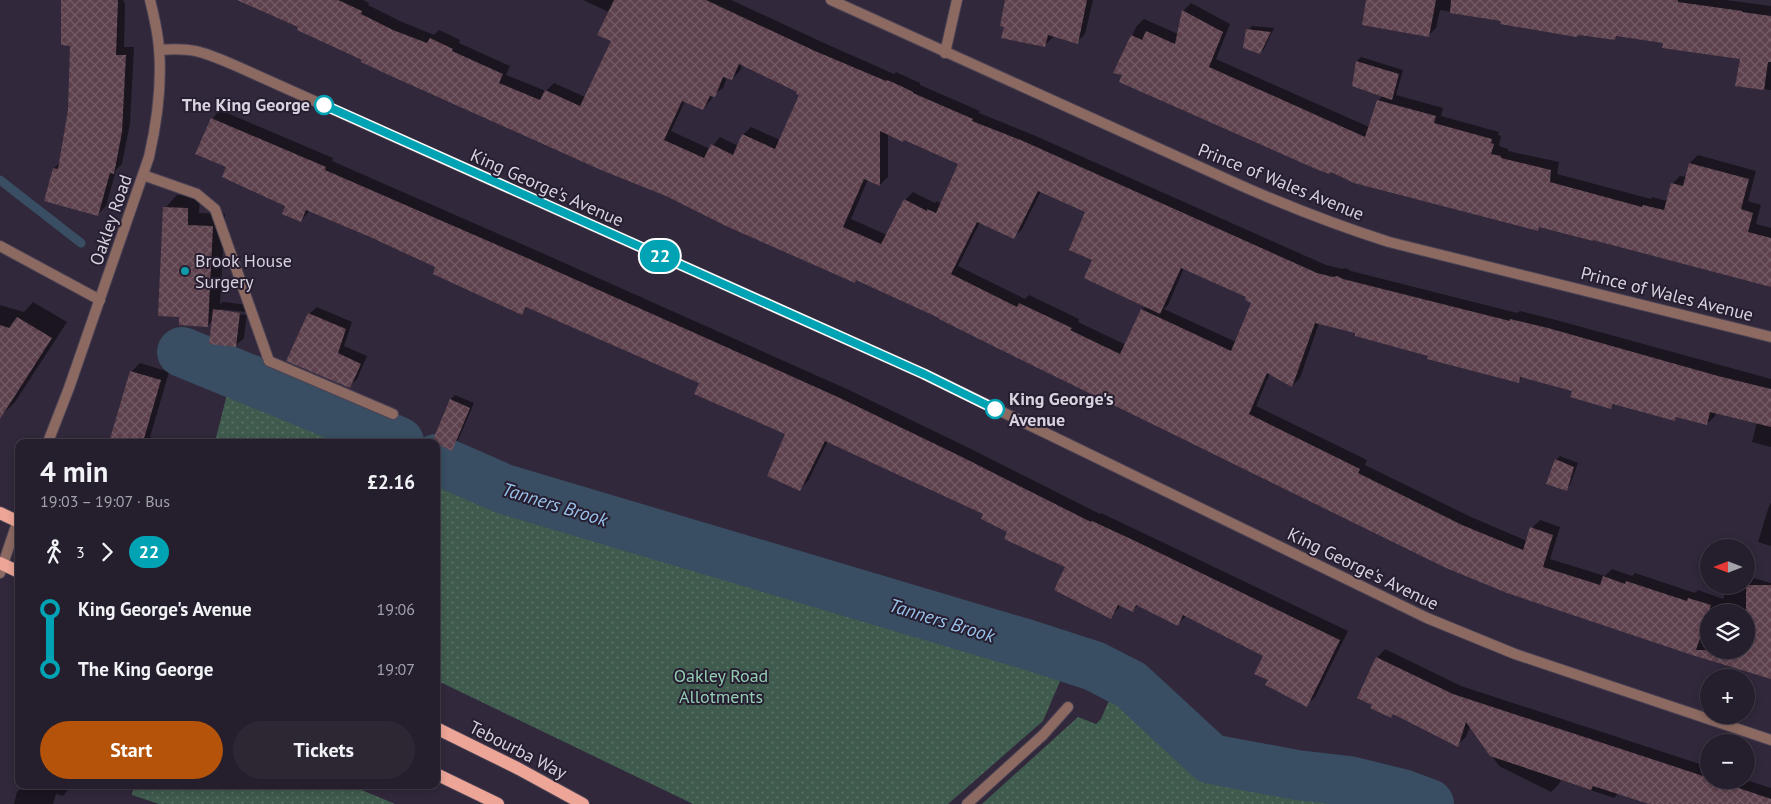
<!DOCTYPE html>
<meta charset="utf-8">
<style>
:root{--surface:#251e2c;--page:#2d2734;--text:#f1f3f6;--muted:#a3a2a9;--line:#423c48;--accent:#b45309}
body{margin:0;font-family:"PT Sans",sans-serif;background:var(--page);color:var(--text);height:100vh;display:flex;flex-direction:column;font-size:19px;white-space:nowrap}
*{box-sizing:border-box;margin:0}
p{font-size:16px;color:var(--muted)}
.icon{flex:none;width:28px;height:28px;fill:none;stroke:currentColor;stroke-width:2;stroke-linecap:round;stroke-linejoin:round}
.map{position:relative;flex:1;overflow:hidden}
.details{position:absolute;left:15px;top:439px;width:425px;height:350px;display:flex;flex-direction:column;background:var(--surface);border-radius:10px;box-shadow:0 2px 8px #0003,0 0 0 1px var(--line)}
.details>*{flex:none}
.badge{padding:0 10px;border-radius:16px;font-size:18px;line-height:32px}
.needle{width:32px;rotate:270deg}
.buttons{position:absolute;left:1700px;top:539px;display:grid;gap:10px}
.buttons a{display:grid;place-items:center;width:55px;height:55px;border-radius:50%;background:var(--surface);box-shadow:0 2px 8px #0003,0 0 0 1px var(--line);font-size:25px}
.map>.badge{position:absolute;translate:-50% -50%;box-shadow:0 0 0 2px #fff}
.legs{display:flex;align-items:center;gap:8px;height:55px;padding:0 25px;font-size:16px}
.legs p{margin-inline-start:auto}
.head{display:flex;align-items:center;justify-content:space-between;height:85px;padding:0 25px}
h1{font-size:28px;font-weight:600;line-height:38px}
.cta{display:flex;gap:10px;margin-top:auto;padding:10px 25px}
.cta a{flex:1;height:58px;border-radius:30px;background:var(--accent);color:#fff;font-size:20px;font-weight:600;line-height:58px;text-align:center}
.cta a+a{background:var(--page);color:var(--text)}
ul{padding:0 25px;list-style:none}
li{display:flex;align-items:center;gap:18px;height:60px;font-size:19px}
li i{display:grid;place-items:center;width:8px;height:100%;margin:0 6px;background:currentColor}
li i::after{content:'';width:12px;height:12px;margin:-6px;border:4px solid;border-radius:50%;background:var(--surface)}
li p{margin-inline-start:auto}
li:first-child i{background:linear-gradient(#0000 50%,currentColor 0)}
li:last-child i{background:linear-gradient(currentColor 50%,#0000 0)}
.map>svg:first-child{display:block}
.garden{fill:url(#garden-dots)}
.shadow{fill:#0007;fill-rule:evenodd}
.lines{fill:none;stroke-linecap:round;stroke-linejoin:round}
.stream{stroke:#394e62;stroke-width:9}
.river{stroke:#394e62;stroke-width:50}
.building{fill:url(#building-cross-hatch);fill-rule:evenodd}
.lane-casing{stroke:#4c4355;stroke-width:12}
.street-casing{stroke:#4c4355;stroke-width:12}
.primary-casing{stroke:#4c4355;stroke-width:14}
.lane{stroke:#8c6a62;stroke-width:10}
.street{stroke:#8c6a62;stroke-width:10}
.primary{stroke:#eca596;stroke-width:12}
.line-1-casing{stroke:#fff;stroke-width:11}
.line-1{stroke:#00a3b4;stroke-width:8}
.stop-1-dot{fill:#fff;stroke:#00a3b4;stroke-width:2.5}
.culture-dot{fill:#0f9aa8;stroke:#271e31;stroke-width:2}
.labels{text-anchor:middle;stroke-width:4;stroke-linejoin:round;paint-order:stroke}
.stop-label{font-size:18px;font-weight:bold;fill:#d7d2de;stroke:#271e31;text-anchor:end}
.street-label{font-size:18px;fill:#d7d2de;stroke:#271e31}
.poi-label{font-size:18px;fill:#d7d2de;stroke:#271e31;text-anchor:start}
.park-label{font-size:18px;fill:#93ceb2;stroke:#271e31}
.water-label{font-size:19px;font-style:italic;fill:#98c3eb;stroke:#271e31}
</style>
<div class="map">
<svg width="1771" height="804" viewBox="0 0 1771 804">
<defs>
<pattern id="garden-dots" width="8" height="8" patternUnits="userSpaceOnUse" patternTransform="scale(1.25)"><rect width="8" height="8" fill="#3f5b4e"/><path d="M2 2h.1M6 6h.1" fill="none" stroke="#5a7267" stroke-width="1.8" stroke-linecap="round"/></pattern>
<pattern id="building-cross-hatch" width="8" height="8" patternUnits="userSpaceOnUse" patternTransform="scale(1.25)"><rect width="8" height="8" fill="#5d414d"/><path d="M0 0l8 8M0 8l8-8" fill="none" stroke="#745c66"/></pattern>
</defs>
<rect width="100%" height="100%" fill="#31283b"/>
<path class="garden" d="M229 386 362 438 372 442H215Z
M436 470 502 498 877 609 1017 652 1064 672 1043 721 948 804H693L436 680Z
M1111 696 1120 702 1198 765 1217 774 1348 792 1384 804H982L1078 717 1096 724 1101 719Z
M134 785H350L395 804H159L132 795Z"/>
<path class="shadow" d="M62 0H123L125 4 124 47H134L130 123 122 164 116 170 106 206 97 215 46 201 54 168 61 162 69 111 72 44Z
M253 0H363L369 3 368 5 402 22 434 35 439 30 460 40 459 43 510 66 506 75 546 91 554 83 585 97 613 41 609 12 583 0H731L824 43 894 74 896 72 909 78 920 83V85L980 111 979 113 1031 134 1326 265 1342 269 1346 268 1351 271 1517 313 1520 311 1556 320 1771 379V447L1752 442 1757 422 1716 412 1715 416 1707 424 1678 416 1675 420 1615 404 1611 408 1573 390 1523 377 1518 381 1357 332 1319 323 1300 378 1292 386 1270 373 1256 406 1367 460 1365 465 1471 517 1527 541 1532 528 1540 520 1560 527 1550 559 1605 576 1612 569 1632 576 1635 573 1695 593 1698 590 1723 599 1728 585H1746V576L1771 583V679L1508 591 941 317 857 279 855 282 666 195 364 60ZM742 64 798 91 801 94 780 140 751 127 743 135 738 146 720 137 710 149 671 131 685 101 703 109 711 100 713 95 723 88 727 77 732 79 740 71ZM888 133 905 139 959 164 941 204 937 201 935 203 913 192 905 200 887 235 851 219 868 179 880 185 888 177ZM1041 191 1087 211 1094 260 1146 306 1142 310 1126 345 1078 322 1079 319 1029 295 1025 299 958 266 980 222 1014 237 1022 229ZM1184 268 1248 297 1253 302 1236 342 1164 309 1168 305ZM1709 612H1746V650H1709Z
M1006 0H1093L1085 34 1077 42 1054 36 1045 45 1006 26Z
M1367 0H1726L1771 6V90L1736 85 1741 58 1665 42 1618 35 1615 39 1440 10 1436 28 1428 36Z
M1191 3 1230 24 1216 59 1369 127 1378 101 1384 95 1354 85 1357 61 1361 57 1403 70 1396 95 1443 108 1441 116 1499 132 1498 135 1501 136 1499 146 1508 149V151L1559 162 1557 174 1651 199 1652 197 1667 201 1672 184 1680 176 1687 177 1690 163 1698 155 1756 171 1748 201 1761 205 1756 224 1771 228V286L1541 226 1538 229 1115 72 1136 27 1144 19 1178 34 1183 11Z
M1252 26 1274 28 1264 49 1260 53 1248 30Z
M220 110 333 158 332 161 542 253 849 390 969 448 1100 514 1101 513 1139 531 1348 631 1315 697 1307 705 1269 680 1265 655 1186 616 1178 624 1138 605 1133 610 1121 605 1111 617 1066 567 1009 531 985 514 828 441 808 481 800 489 787 434 700 382 528 307 522 313 437 267 310 210 301 221 287 206 228 167 212 119Z
M177 195 200 196 199 213 225 214 220 304 223 302 248 305 244 338 235 346 213 320 208 326 180 316 165 208ZM220 309 246 312V315L220 312Z
M33 302 67 322 15 402 0 417V305L24 312Z
M317 307 352 322 344 346 367 356 357 379 349 387 309 314Z
M140 363 169 372 150 437 162 441 161 442H111L131 372Z
M455 395 474 403 456 445 452 449 434 441 451 399Z
M1560 456 1578 463 1570 485 1566 489 1556 460Z
M1771 503V546L1758 542 1769 506Z
M1385 649 1461 686 1709 767V780H1746L1771 788V804H1653L1619 792 1614 798 1561 780 1559 784 1551 792 1499 766 1470 725 1466 737 1457 745 1377 658Z
M25 785 31 786 72 785 63 796 56 794 53 804H14L17 792Z"/>
<g class="lines">
<path class="stream" d="M0 180 81 243"/>
<path class="river" d="M182 352 339 416 399 442
M436 459 504 489 1029 645 1094 666 1131 685 1211 759 1297 775 1349 781 1402 794 1429 804"/>
</g>
<path class="building" d="M61 0H118L116 55H126L122 132 114 174 110 173 98 216 44 201 53 168 58 169 68 110 70 46 61 45Z
M237 0H338L362 11 361 14 393 30 427 43 430 38 453 49 452 51 503 74 499 83 540 100 545 90 580 106 611 41 597 35 614 0H706L815 51 886 81 887 80 901 86 913 92V93L973 119 972 121 1023 141 1317 273 1333 277 1337 276 1343 279 1510 321V319L1548 328 1718 376 1771 389V427L1710 412 1707 425 1676 417 1675 421 1613 404 1611 409 1570 397 1572 391 1520 377 1519 383 1427 359 1428 356 1355 336V333L1315 323 1292 387 1267 373 1249 414 1360 469 1358 473 1462 525 1523 550 1530 527 1553 535 1543 567 1600 585 1603 576 1625 584 1626 581 1687 601 1688 598 1711 605 1696 650H1746V585H1771V679L1692 655 1507 593 1446 568 985 342 939 319V318L856 280 855 283 726 226 666 196 601 170 391 76 361 62 362 60 297 30 298 27ZM739 64 797 92 796 94 799 95 775 149 742 134 733 155 711 144 704 158 664 140 682 101 703 110 710 96 715 97 723 77 732 80ZM880 131 903 142 904 140 958 164 936 213 927 209V211L904 199 881 244 843 227 864 179 880 186ZM1038 191 1085 212 1069 250 1092 260 1084 278 1160 314 1181 268 1246 297 1245 300 1251 303 1231 351 1141 309 1120 354 1070 330 1072 328 1019 303 1017 307 951 274 977 222 1014 239Z
M1005 0H1087L1078 44 1048 35 1045 47 1001 38 1004 27 1000 26Z
M1366 0H1436L1429 37 1362 25Z
M1451 0H1678V2L1742 11V12L1771 16V62H1768L1764 90 1735 86 1740 59 1662 48 1663 43 1616 36 1615 40 1579 35 1576 37 1500 24 1501 21 1450 13Z
M1182 10 1223 32 1209 67 1365 137 1377 100 1436 116 1434 123 1492 139 1491 143 1494 144 1491 154 1501 156V158L1551 170 1550 182 1642 207 1643 205 1664 210 1671 183 1683 186 1689 163 1749 179 1741 209 1753 213 1748 232 1771 238V287L1593 240V241L1539 227 1538 231 1354 183 1331 172 1329 174 1316 169 1119 82 1122 75 1113 73 1131 35 1142 40 1146 31 1175 44Z
M1246 29 1271 32 1260 54 1243 48Z
M1356 61 1399 74 1392 100 1352 86Z
M211 118 326 167 325 170 534 261 840 398 960 456 1091 522 1092 521 1131 539 1340 640 1307 707 1265 685 1268 680 1254 674 1263 656 1183 615 1178 626 1136 605 1133 612 1118 605 1111 619 1054 590 1065 567 1004 539 1007 532 981 519 983 514 825 441 800 491 767 476 785 434 694 394 699 383 526 307 522 315 433 274 435 267 370 237 306 210 301 222 282 214 285 206 222 177 226 167 195 154Z
M163 207 188 208V225L213 226 208 327 179 325V317L158 316Z
M213 309 240 313 236 347 209 344Z
M308 313 346 329 338 353 361 364 350 388 286 361Z
M17 317 52 338 0 419V325L9 328Z
M130 371 161 380 143 442H109Z
M450 399 470 408 452 451 432 442Z
M1555 459 1574 467 1567 491 1546 484Z
M1376 657 1453 694 1673 766 1709 778V780H1715L1771 799V804H1649L1593 786 1591 790 1490 756 1466 722 1458 747 1393 714 1391 718 1370 708 1372 705 1357 698Z"/>
<g class="lines">
<defs>
<path id="lane" d="M143 175 197 194 215 209 269 361 393 414
M0 246 100 300
M967 804 1043 735 1068 707"/>
<path id="street" d="M831 0 1242 186C1290 207 1339 226 1389 242L1771 337
M159 50C193 47 203 52 234 65L924 374 1427 618 1515 654 1771 740
M945 53 957 0
M48 442 69 388 149 157C157 122 162 85 159 49 158 33 154 16 150 0
M0 573 19 517"/>
<path id="primary" d="M0 513 19 522
M0 563 19 572
M436 728 519 769 583 804
M436 774 498 804"/>
</defs>
<use href="#lane" class="lane-casing"/>
<use href="#street" class="street-casing"/>
<use href="#primary" class="primary-casing"/>
<use href="#lane" class="lane"/>
<use href="#street" class="street"/>
<use href="#primary" class="primary"/>
</g>
<g class="lines">
<defs>
<path id="line-1" d="M324 105 924 374 995 409"/>
</defs>
<use href="#line-1" class="line-1-casing"/>
<use href="#line-1" class="line-1"/>
</g>
<g class="stop-1-dot">
<circle cx="324" cy="105" r="9"/>
<circle cx="995" cy="409" r="9"/>
</g>
<circle class="culture-dot" cx="185" cy="271" r="5"/>
<g class="labels">
<g class="stop-label">
<text x="310" y="111">The King George</text>
<text x="1009" y="405" text-anchor="start">King George's<tspan x="1009" dy="21">Avenue</tspan></text>
</g>
<g class="street-label">
<text transform="translate(1281 182) rotate(22)" y="6">Prince of Wales Avenue</text>
<text transform="translate(547 188) rotate(24)" y="6">King George's Avenue</text>
<text transform="translate(111 220) rotate(-71)" y="6">Oakley Road</text>
<text transform="translate(1667 294) rotate(14)" y="6">Prince of Wales Avenue</text>
<text transform="translate(1363 569) rotate(26)" y="6">King George's Avenue</text>
<text transform="translate(518 750) rotate(27)" y="6">Tebourba Way</text>
</g>
<g class="poi-label">
<text x="195" y="267">Brook House<tspan x="195" dy="21">Surgery</tspan></text>
</g>
<g class="park-label">
<text x="721" y="682">Oakley Road<tspan x="721" dy="21">Allotments</tspan></text>
</g>
<g class="water-label">
<text transform="translate(555 504) rotate(17)" y="7">Tanners Brook</text>
<text transform="translate(942 620) rotate(17)" y="7">Tanners Brook</text>
</g>
</g>
</svg>
<div class="buttons">
<a><svg class="needle" viewBox="-14 -14 28 28"><path d="M0-13l5 13h-10z" fill="#e53935"/><path d="M0 13l5-13h-10z" fill="#a3a2a9"/></svg></a>
<a><svg class="icon" aria-label="layers" viewBox="0 0 24 24"><path d="M12 4l9 5-9 5-9-5zM3 14l9 5 9-5"/></svg></a>
<a>+</a>
<a>−</a>
</div>
<b class="badge" style="left:660px;top:256px;background:#00a3b4;color:#fff">22</b>
<section class="details">
<div class="head"><div><h1>4 min</h1><p>19:03 – 19:07 · Bus</p></div><b>£2.16</b></div>
<div class="legs"><svg class="icon" aria-label="walk" viewBox="0 0 24 24"><circle cx="13" cy="4" r="2"/><path d="M13 8l-2 6 4 7M11 14l-3 7M7 12l3-4h3l4 4"/></svg>3<svg class="icon" aria-label="forward" viewBox="0 0 24 24"><path d="M9 5l7 7-7 7"/></svg><b class="badge" style="background:#00a3b4;color:#fff">22</b></div>
<ul>
<li><i style="color:#00a3b4"></i><b>King George's Avenue</b><p>19:06</p></li>
<li><i style="color:#00a3b4"></i><b>The King George</b><p>19:07</p></li>
</ul>
<div class="cta"><a>Start</a><a>Tickets</a></div>
</section>
</div>
